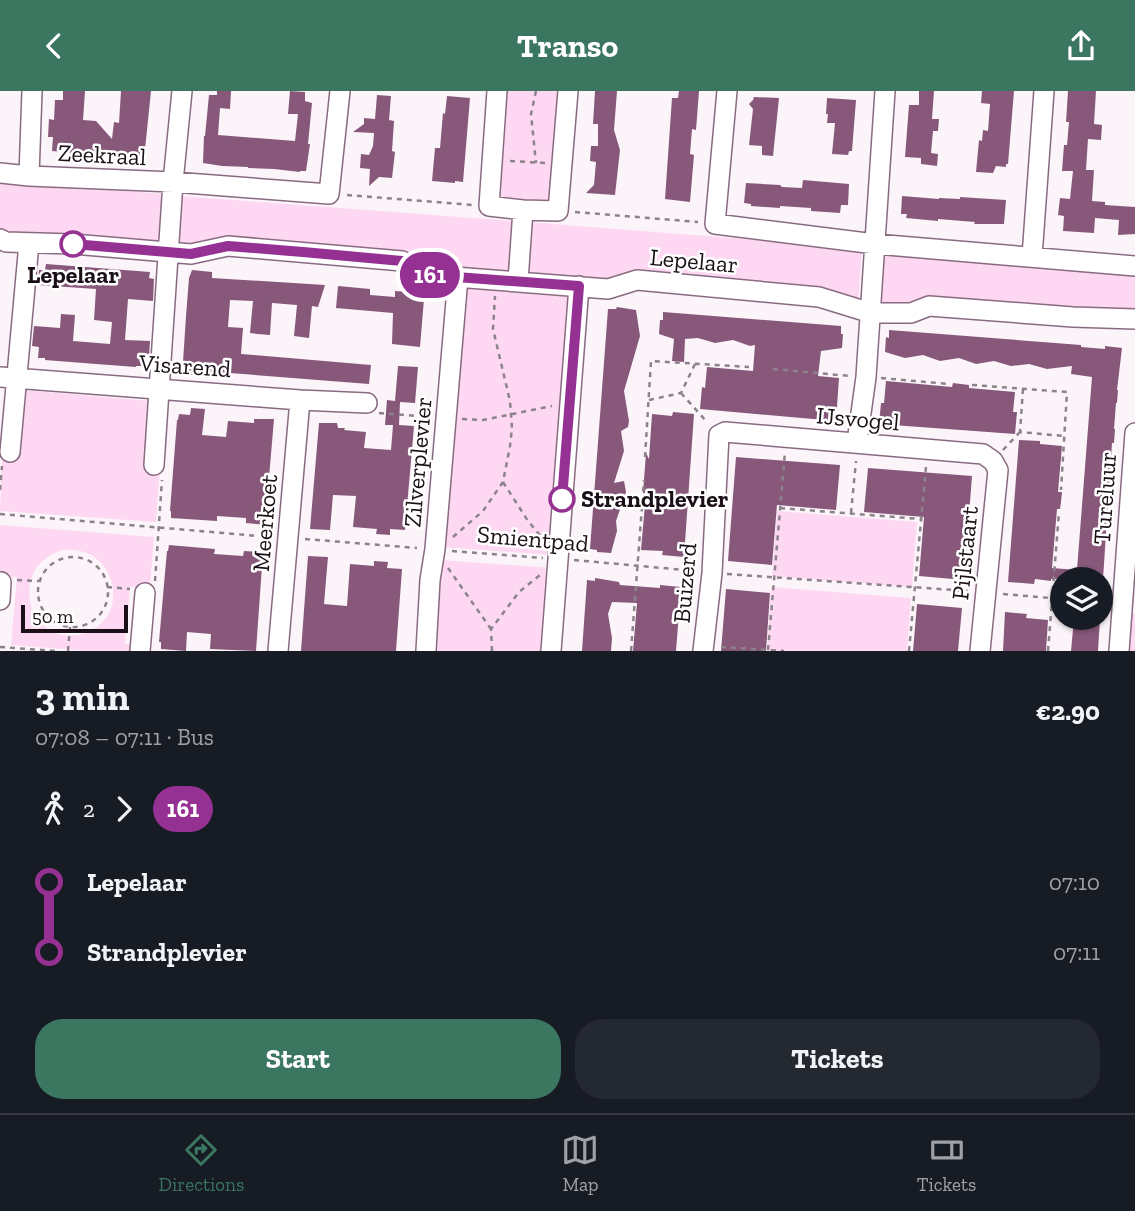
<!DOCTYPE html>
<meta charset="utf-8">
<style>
:root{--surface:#171b24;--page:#242831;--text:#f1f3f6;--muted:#9ea1a6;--line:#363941;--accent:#3a7660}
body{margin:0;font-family:"Zilla Slab",serif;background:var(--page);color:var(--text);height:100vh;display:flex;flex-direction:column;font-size:26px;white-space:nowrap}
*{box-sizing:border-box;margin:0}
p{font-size:23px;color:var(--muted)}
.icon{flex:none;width:38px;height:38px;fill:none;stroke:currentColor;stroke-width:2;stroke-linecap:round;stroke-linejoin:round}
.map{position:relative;height:560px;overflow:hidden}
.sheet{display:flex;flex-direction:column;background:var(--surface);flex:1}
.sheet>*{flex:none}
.badge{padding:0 14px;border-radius:23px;font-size:24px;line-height:46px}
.tools{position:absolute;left:1050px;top:476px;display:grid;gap:14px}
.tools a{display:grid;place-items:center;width:63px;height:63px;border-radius:50%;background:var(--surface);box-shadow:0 2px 5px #0004;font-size:35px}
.scale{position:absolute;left:21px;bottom:18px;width:107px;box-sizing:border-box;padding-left:7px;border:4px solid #1b1018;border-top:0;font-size:19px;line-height:24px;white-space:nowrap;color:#1b1018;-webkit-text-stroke:5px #fff;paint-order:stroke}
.map>.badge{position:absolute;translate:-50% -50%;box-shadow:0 0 0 4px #fff}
.legs{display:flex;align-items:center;gap:10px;height:77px;padding:0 35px;font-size:23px}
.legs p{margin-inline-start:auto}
.summary{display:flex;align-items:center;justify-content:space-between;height:119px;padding:0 35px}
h1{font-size:38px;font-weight:700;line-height:52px}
.action{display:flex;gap:14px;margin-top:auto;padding:14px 35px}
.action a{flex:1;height:80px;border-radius:28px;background:var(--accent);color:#fff;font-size:28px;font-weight:700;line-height:80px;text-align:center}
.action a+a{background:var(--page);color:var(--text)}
ul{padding:0 35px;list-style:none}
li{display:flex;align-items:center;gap:24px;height:70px;font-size:26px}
li i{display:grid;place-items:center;width:10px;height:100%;margin:0 9px;background:currentColor}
li i::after{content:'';width:18px;height:18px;margin:-9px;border:5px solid;border-radius:50%;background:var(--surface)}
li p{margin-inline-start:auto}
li:first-child i{background:linear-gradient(#0000 50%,currentColor 0)}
li:last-child i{background:linear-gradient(currentColor 50%,#0000 0)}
header{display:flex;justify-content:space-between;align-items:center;height:91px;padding:0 35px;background:var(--accent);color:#fff;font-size:32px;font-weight:700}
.tab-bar{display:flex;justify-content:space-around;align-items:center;height:98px;border-top:2px solid var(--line);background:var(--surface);font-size:19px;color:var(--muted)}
.tab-bar a{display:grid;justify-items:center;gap:4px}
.tab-bar .active{color:var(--accent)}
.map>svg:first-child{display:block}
.green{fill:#fed8f2;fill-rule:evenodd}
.building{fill:#88587b}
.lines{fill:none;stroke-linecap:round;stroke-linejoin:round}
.minor-casing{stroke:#886b80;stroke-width:22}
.path{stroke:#8c838a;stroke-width:2.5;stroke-dasharray:5 5;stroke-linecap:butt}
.minor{stroke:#fff;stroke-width:19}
.line-1-casing{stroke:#fff;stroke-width:16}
.line-1{stroke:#953192;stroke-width:10}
.stop-1-dot{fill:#fff;stroke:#953192;stroke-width:3.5}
.labels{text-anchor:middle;stroke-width:5;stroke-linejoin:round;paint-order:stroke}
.street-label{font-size:24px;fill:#1b1018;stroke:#fff}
.stop-label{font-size:24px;font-weight:bold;fill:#1b1018;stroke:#fff}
</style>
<header><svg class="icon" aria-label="back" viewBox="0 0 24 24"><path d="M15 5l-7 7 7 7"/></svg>Transo<svg class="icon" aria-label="share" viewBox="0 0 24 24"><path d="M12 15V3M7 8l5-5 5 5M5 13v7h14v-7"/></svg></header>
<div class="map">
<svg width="1135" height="560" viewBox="0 0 1135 560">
<rect width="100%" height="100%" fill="#fbf4f9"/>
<path class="green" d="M502 0H563L554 106 546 115 503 112 494 103Z
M0 91 164 103 161 152 0 140Z
M180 105 513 130 509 185 430 179 224 147C208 148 193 154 176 153Z
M527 131 862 157 858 212 522 186Z
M876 158 1135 178V223L926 206 893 215 872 213Z
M463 197 571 206 553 464 441 456Z
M23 299 149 310 144 375 160 376 156 431 0 420 2 366 18 365Z
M777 420 917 431 912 496 772 485Z
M0 434 154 446 150 497 130 496 125 553 135 554 136 560H88L11 554 17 486 0 485ZM63 459C118 453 133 529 82 543 27 557 6 475 63 459Z
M440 469 552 477 545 560H433Z
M771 496 911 507 907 560H767Z
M1129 522 1135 523V560H1126Z"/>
<path class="building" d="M63 0H85L83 29 96 30 112 48 114 31 119 32 121 0H151L144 68 52 60 53 46H48L49 28 54 29 55 9H63Z
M217 0H231L230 18 220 17 218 44 295 50 298 23H288L290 0 305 1V10L312 12 308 53H310L306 80H300V81L274 78 248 77V76L222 75 203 72 204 45H205L209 4H217Z
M595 0H617L614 39 620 59 615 104 586 102 594 94 596 71 590 70 591 55H598V33H593Z
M679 0H699L696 39 692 38 690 63 694 64 690 111 665 108 672 7H678Z
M919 0H934L932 28H939L938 40H933L931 62 938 63 937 75 921 73V67L905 66 909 14H919Z
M982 0H1014L1008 73H1006V76L996 75 993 82 976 81 979 49 982 50 983 39 988 40 990 13 981 12Z
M1068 0H1096L1094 33 1102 34 1101 49 1088 48 1086 79H1094L1092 110 1105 111V114L1135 116V143L1118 144 1119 129 1095 127 1094 142 1063 140 1064 125 1058 124 1060 107 1070 108 1073 80H1062L1064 54H1067L1069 31H1066Z
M377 4 391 5 389 29 394 30 392 60 395 61 392 87 379 86 369 95 370 78 360 77 361 63 369 64 373 55 374 42 353 41 364 33V27L375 28Z
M447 5 470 7 463 91 455 90V92L432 90 435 57H440L443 22 445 23Z
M754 6 779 7 773 65 762 64V55L749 54 753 18 749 13 753 9Z
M827 7 856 9 852 60H849L848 64 832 63 835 32H827L828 23H826Z
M803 89 849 93 848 114H841L840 122 811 120V117L780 115V117L751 115V113L744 112 746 92 780 94 782 96 802 97Z
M902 105 939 108V107L960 108V106L1006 109 1004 133H974L975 131 938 128V130L906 127 907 123H901Z
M46 173 150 181 149 187 154 188 153 210 128 208 125 249 150 250 149 265 143 264V275H136V276L96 273 45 269V267H38L39 256 32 255 34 235 60 237 61 223 75 224 73 250 110 253 112 231 94 229 96 198 38 194 39 179H45Z
M192 179 212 181V187L325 194 318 216 312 215 309 247 294 245 297 214 272 212 270 244 257 243 250 242 253 210 230 209 228 236 243 237 241 263H242L371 274 369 293 204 280V285L184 283 183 271 186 225 189 187Z
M338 195 370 198V204L395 206V200L409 201V207L424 208 420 256 392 253 393 222 336 217Z
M617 216 636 219 640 245 624 300 629 330 628 336 621 340 624 360 614 392 624 390 626 401 616 430 617 440 611 462 597 461V459L590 458 608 218H616Z
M663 221 841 235V243H843L842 257 821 260 818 285 839 287 836 330 700 318 702 296 705 297 707 276 753 280 755 254 750 255 733 249 715 252 698 247 685 248 684 271 672 270 674 248 659 243 660 229H663Z
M889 239 1081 254V256L1105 258V255L1122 257 1117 299H1118L1117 312H1116L1114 338H1115L1114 352H1112L1103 488H1051V490L1035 488 1034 493 1008 491 1019 349 1040 350V353L1062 355 1058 401H1062L1061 411 1060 418H1057L1052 477 1077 479 1092 286 1071 283 1072 275 1047 278 1029 273 1011 275 994 270 976 273 959 267 940 270 923 264 905 267 885 261 886 246 889 247Z
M398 275 418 276 415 312 400 311 399 334 414 335 405 439 390 438V444L376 443 377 438 353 436 356 405 333 404 330 439 310 438 319 332H337L338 337H345L344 339 366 341 364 357 391 359 393 334H385L387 309 395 310Z
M886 290 952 296 953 292 969 294V297L1015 301 1013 321H1017L1015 343 879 333 881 312H884Z
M191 317 205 318 202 344 226 346 228 330 254 332V328H274L265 434 246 432V427L217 425V430L171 427V420H170L177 329H178L179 323 190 324Z
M673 321 694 323 684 466 662 464 663 460 641 459 646 402H643L646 362 649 368 652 323 672 325Z
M736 366 840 374 836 419 777 414 772 474 728 470Z
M868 377 972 385 964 489 919 485 924 426 864 421Z
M169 454 215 458 214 463 243 465 244 460 263 461 256 560 210 558 211 543 187 541 186 560 161 558V551H159L165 482 167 460H168Z
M308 465 328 466 324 513 347 515 350 473 374 475V470L388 471 387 477 402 478 396 560H301Z
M595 487 619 491 620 494 660 497V494L681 496 676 560H633L637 512 612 511 608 523 612 547 611 560H582L587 489 595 490Z
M726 498 770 502 766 560H721Z
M917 513 962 517 958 560H913Z
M1005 521 1027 523 1026 527 1048 529 1046 560H1003Z
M1074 527H1100L1098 560H1071Z"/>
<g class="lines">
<defs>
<path id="minor" d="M32 0 29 85 173 91 329 103 340 0
M497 0 489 115 523 119 558 120 568 0
M727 0 715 133 875 153 1135 175
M0 82 29 85
M0 148 6 151 73 153 191 163 228 155 402 170 429 184 608 198 637 189 819 206 871 222H911L929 215 1073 226 1135 228
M1032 166 1044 0
M518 190 523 119
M0 286 300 309 367 312
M857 351 866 286 885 0
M10 361 29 152
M154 374 173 91 182 0
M0 509 1 491
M140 560 145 502
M278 560 300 309
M426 560 430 489 435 458 458 186
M551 560 579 195
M703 560 712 482 719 344 725 341 983 363 993 370 998 379 980 560
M1119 560 1135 342"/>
</defs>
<use href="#minor" class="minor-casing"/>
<path class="path" d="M536 0 531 23 536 72
M510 70 545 72
M347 104 473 114
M575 121 698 131
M773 278 850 285
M881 287 949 293
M972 294 1067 301 1061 399
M1023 298 1020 341 1064 345
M681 302 707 331
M649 309 681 302 695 273
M379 322 431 326
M462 328 483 329 552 315
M1003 359 1020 341
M645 366 651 270 749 276
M503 391 528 430 543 448
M0 399 2 375
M780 417 920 428
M851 422 856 370
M0 423 270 446
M453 446 483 420 503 391 510 355 512 337 510 310 493 238 495 205
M305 448 417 457
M452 460 543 467
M38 501a35 35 0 1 1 70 0a35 35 0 1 1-70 0Z
M574 469 696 480
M448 477 491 538
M727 483 968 500
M17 489 39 490
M155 490 162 389
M107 496 130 498
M1003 503 1062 508
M0 556 56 560
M721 556 784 560
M768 559 785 361
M68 560 70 536
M492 560 491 538 519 501 540 484
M631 560 644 389
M909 560 926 376
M1048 560 1059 421"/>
<use href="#minor" class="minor"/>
</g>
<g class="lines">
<defs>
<path id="line-1" d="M73 153 191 163 228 155 303 161 402 170 429 184 579 195 562 408"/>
</defs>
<use href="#line-1" class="line-1-casing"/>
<use href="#line-1" class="line-1"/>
</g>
<g class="stop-1-dot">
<circle cx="73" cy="153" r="12"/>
<circle cx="562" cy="408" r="12"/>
</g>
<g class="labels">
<g class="street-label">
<text transform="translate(102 64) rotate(3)" y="8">Zeekraal</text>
<text transform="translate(694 170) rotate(5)" y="8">Lepelaar</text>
<text transform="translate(185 275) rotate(4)" y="8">Visarend</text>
<text transform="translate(858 328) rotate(5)" y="8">IJsvogel</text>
<text transform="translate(418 371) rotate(-85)" y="8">Zilverplevier</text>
<text transform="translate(1105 407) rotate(-86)" y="8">Tureluur</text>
<text transform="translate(265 432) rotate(-85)" y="8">Meerkoet</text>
<text transform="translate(533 448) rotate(5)" y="8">Smientpad</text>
<text transform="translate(965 462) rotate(-84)" y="8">Pijlstaart</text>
<text transform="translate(685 492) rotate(-85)" y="8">Buizerd</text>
</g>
<g class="stop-label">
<text x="73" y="192">Lepelaar</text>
<text x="581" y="416" text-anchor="start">Strandplevier</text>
</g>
</g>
</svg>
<div class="tools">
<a><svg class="icon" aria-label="layers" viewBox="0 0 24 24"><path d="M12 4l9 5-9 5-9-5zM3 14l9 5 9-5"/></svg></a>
</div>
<div class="scale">50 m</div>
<b class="badge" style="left:430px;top:184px;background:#953192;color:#fff">161</b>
</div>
<section class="sheet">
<div class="summary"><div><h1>3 min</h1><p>07:08 – 07:11 · Bus</p></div><b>€2.90</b></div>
<div class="legs"><svg class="icon" aria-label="walk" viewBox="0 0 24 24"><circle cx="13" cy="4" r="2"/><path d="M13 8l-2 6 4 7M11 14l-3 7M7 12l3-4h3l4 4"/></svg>2<svg class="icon" aria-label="forward" viewBox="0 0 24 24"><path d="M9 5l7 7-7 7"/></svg><b class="badge" style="background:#953192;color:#fff">161</b></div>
<ul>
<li><i style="color:#953192"></i><b>Lepelaar</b><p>07:10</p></li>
<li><i style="color:#953192"></i><b>Strandplevier</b><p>07:11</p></li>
</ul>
<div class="action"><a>Start</a><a>Tickets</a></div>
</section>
<nav class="tab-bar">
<a class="active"><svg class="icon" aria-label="directions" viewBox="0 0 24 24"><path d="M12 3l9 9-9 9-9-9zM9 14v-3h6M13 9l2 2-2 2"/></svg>Directions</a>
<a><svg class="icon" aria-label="map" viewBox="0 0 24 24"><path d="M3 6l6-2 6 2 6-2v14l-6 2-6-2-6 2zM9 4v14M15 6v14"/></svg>Map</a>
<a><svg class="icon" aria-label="tickets" viewBox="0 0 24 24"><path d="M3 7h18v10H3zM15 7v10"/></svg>Tickets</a>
</nav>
